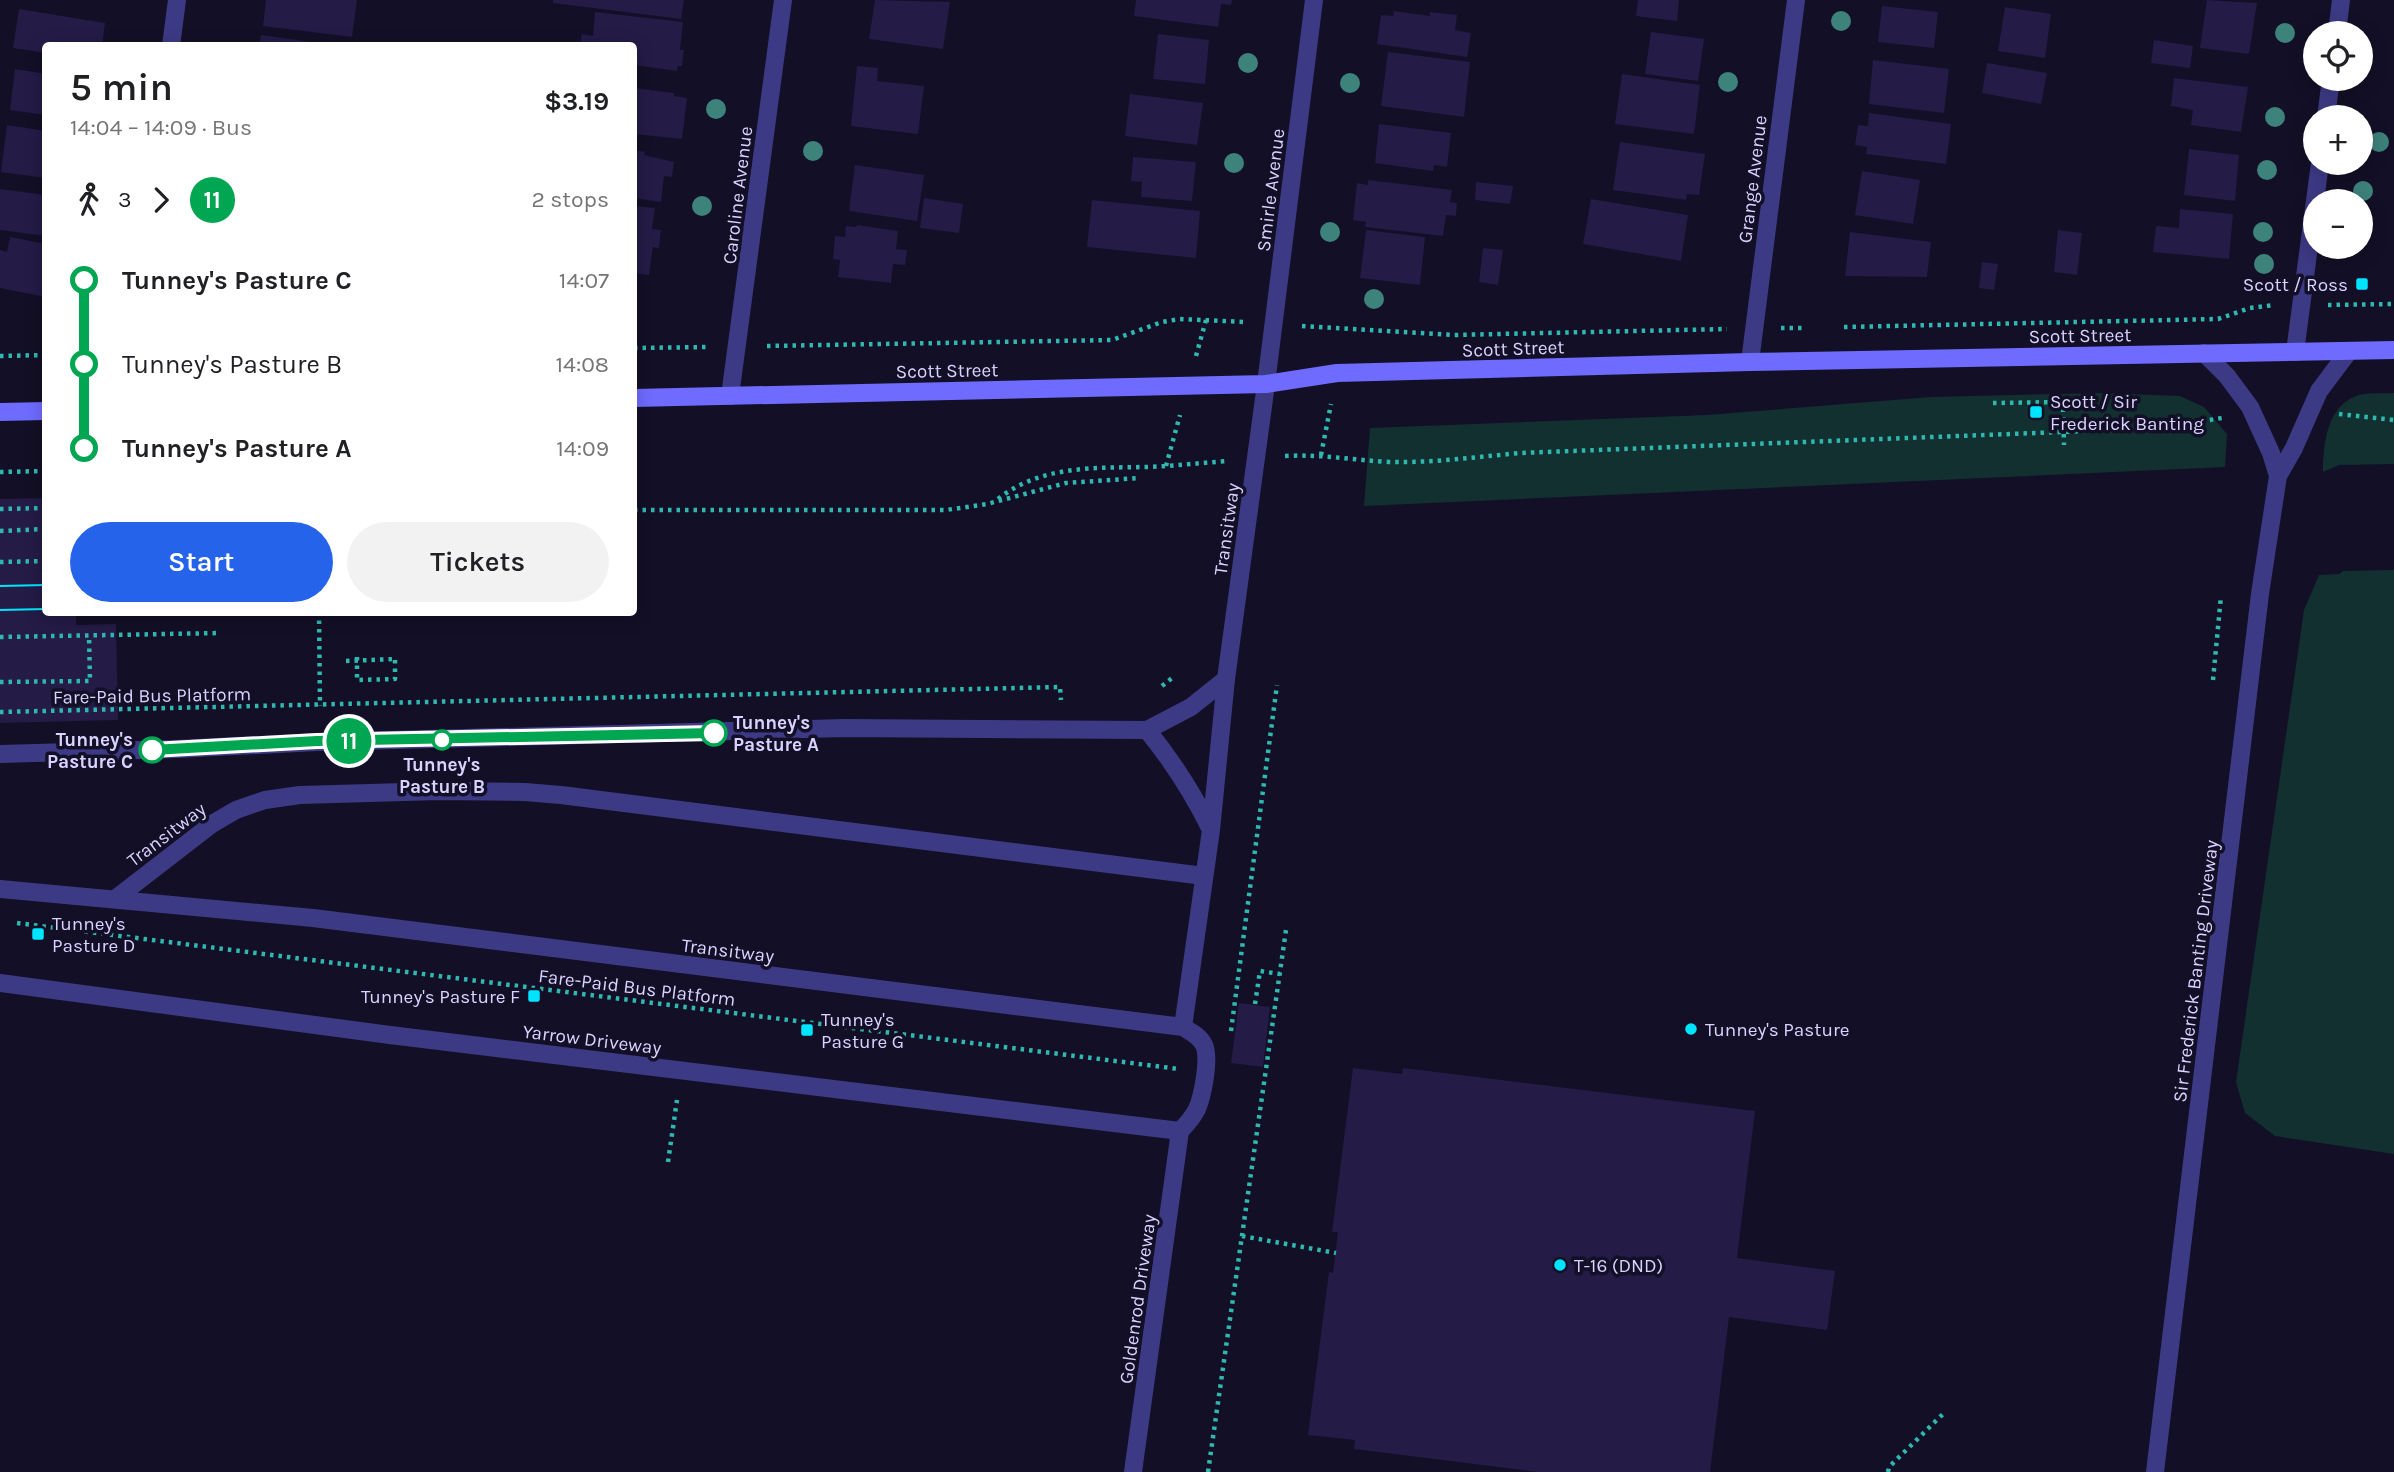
<!DOCTYPE html>
<meta charset="utf-8">
<style>
:root{--surface:#fff;--page:#f2f2f2;--text:#202124;--muted:#757577;--accent:#2563eb}
body{margin:0;font-family:Karla,sans-serif;background:var(--page);color:var(--text);height:100vh;display:flex;flex-direction:column;font-size:26px;white-space:nowrap}
*{box-sizing:border-box;margin:0}
p{font-size:23px;color:var(--muted)}
.icon{flex:none;width:38px;height:38px;fill:none;stroke:currentColor;stroke-width:2;stroke-linecap:round;stroke-linejoin:round}
.map{position:relative;flex:1;overflow:hidden}
.details{position:absolute;left:42px;top:42px;width:595px;height:574px;display:flex;flex-direction:column;background:var(--surface);border-radius:7px;box-shadow:0 4px 18px #0003}
.details>*{flex:none}
.badge{padding:0 14px;border-radius:23px;font-size:24px;line-height:46px}
.fabs{position:absolute;left:2303px;top:21px;display:grid;gap:14px}
.fabs a{display:grid;place-items:center;width:70px;height:70px;border-radius:50%;background:var(--surface);box-shadow:0 4px 18px #0003;font-size:35px}
.map>.badge{position:absolute;translate:-50% -50%;box-shadow:0 0 0 4px #fff}
.legs{display:flex;align-items:center;gap:10px;height:77px;padding:0 28px;font-size:23px}
.legs p{margin-inline-start:auto}
.head{display:flex;align-items:center;justify-content:space-between;height:119px;padding:0 28px}
h1{font-size:38px;font-weight:600;line-height:52px}
.primary-button{display:flex;gap:14px;margin-top:auto;padding:14px 28px}
.primary-button a{flex:1;height:80px;border-radius:42px;background:var(--accent);color:#fff;font-size:28px;font-weight:600;line-height:80px;text-align:center}
.primary-button a+a{background:var(--page);color:var(--text)}
ul{padding:0 28px;list-style:none}
li{display:flex;align-items:center;gap:24px;height:84px;font-size:26px}
li i{display:grid;place-items:center;width:10px;height:100%;margin:0 9px;background:currentColor}
li i::after{content:'';width:18px;height:18px;margin:-9px;border:5px solid;border-radius:50%;background:var(--surface)}
li p{margin-inline-start:auto}
li:first-child i{background:linear-gradient(#0000 50%,currentColor 0)}
li:last-child i{background:linear-gradient(currentColor 50%,#0000 0)}
.map>svg:first-child{display:block}
.green{fill:#12302f}
.building{fill:#241b47}
.lines{fill:none;stroke-linecap:round;stroke-linejoin:round}
.path{stroke:#2fb8b0;stroke-width:4.5;stroke-dasharray:3.5 5;stroke-linecap:butt}
.lane{stroke:#3d3a85;stroke-width:18}
.street{stroke:#3d3a85;stroke-width:18}
.secondary{stroke:#6f6bff;stroke-width:18}
.tram{stroke:#00e5ff;stroke-width:2}
.path-bridge{stroke:#2fb8b0;stroke-width:4.5;stroke-dasharray:3.5 5;stroke-linecap:butt}
.tree{fill:#3d827b}
.line-1-casing{stroke:#fff;stroke-width:16}
.line-1{stroke:#00a651;stroke-width:10}
.poi-dot{fill:#00e5ff;stroke:#130f26;stroke-width:2.5}
.stop-1-dot{fill:#fff;stroke:#00a651;stroke-width:3.5}
.labels{text-anchor:middle;stroke-width:7;stroke-linejoin:round;paint-order:stroke}
.street-label{font-size:19px;fill:#d9d4ff;stroke:#130f26}
.poi-label{font-size:19px;fill:#d9d4ff;stroke:#130f26;text-anchor:start}
.stop-label{font-size:19px;font-weight:bold;fill:#d9d4ff;stroke:#130f26;text-anchor:start}
</style>
<div class="map">
<svg width="2394" height="1472" viewBox="0 0 2394 1472">
<rect width="100%" height="100%" fill="#130f26"/>
<path class="green" d="M2100 393 2180 396 2204 407 2227 434 2225 467 1364 506 1370 428 1707 415 1931 397Z
M2394 393V464L2339 465 2323 472C2323 447 2326 407 2356 396 2367 392 2382 394 2394 393Z
M2394 570V1154L2275 1136 2245 1113 2236 1082 2304 610 2319 575 2339 574 2343 571Z"/>
<path class="building" d="M266 0H357L352 37 263 26Z
M553 0H684L681 19 553 3Z
M875 0 950 2 943 49 869 39Z
M1136 0H1232L1231 5 1221 4 1218 27 1134 16Z
M1638 0H1679L1677 21 1636 16Z
M2207 0 2257 3 2249 54 2200 48Z
M1882 6 1938 12 1934 48 1878 42Z
M2005 7 2051 14 2045 58 1998 51Z
M19 9 105 23 102 46H46V53L13 48Z
M1394 11 1430 16V12L1457 15 1455 30 1471 33 1467 57 1377 44 1381 15 1393 16Z
M595 12 683 22 680 50H684L682 66H678L677 71 634 65V46H580L582 34 593 36Z
M1651 32 1704 39 1698 81 1645 74Z
M1158 34 1209 40 1205 84 1153 79Z
M261 35 326 44V46H259Z
M2154 40 2193 46 2190 68 2151 63Z
M1388 52 1470 62 1464 117 1381 106Z
M1873 60 1949 69 1944 113 1869 104Z
M1987 63 2047 73 2041 104 1982 93Z
M857 66 878 68 877 81 924 86 918 134 851 126Z
M15 69 46 74V115L10 110Z
M1622 74 1700 85 1694 134 1615 124Z
M2174 78 2248 87 2241 132 2191 125 2193 110 2171 106Z
M634 88 674 93V96L687 98 682 139 634 134Z
M1130 94 1203 103 1197 145 1125 136Z
M1869 113 1951 124 1946 164 1866 154 1867 147 1855 145 1858 125 1868 126Z
M1379 124 1451 133 1447 167 1434 165 1433 171 1375 163Z
M7 125 46 131V178L1 172Z
M1620 142 1705 154 1699 195 1687 194 1686 200 1613 190Z
M2189 149 2239 155 2235 201 2184 195Z
M634 150 645 152 644 155 674 162 672 177 664 176 661 202 634 198Z
M1133 157 1196 162 1192 201 1141 197 1142 182 1131 181Z
M855 165 924 175 917 221 849 211Z
M1862 171 1920 180 1913 224 1855 215Z
M1368 180 1452 190 1450 202 1457 203 1456 216 1446 215 1443 236 1365 227 1366 222 1353 220 1357 183 1368 185Z
M1476 182 1513 186 1510 204 1475 200Z
M0 189 46 195V236L0 230Z
M924 198 963 204 959 233 920 228Z
M1591 199 1688 215 1681 261 1583 244Z
M1092 200 1200 211 1196 258 1087 247Z
M634 206 655 208 652 229 661 230 659 248 653 247 649 275 634 273Z
M2180 209 2233 214 2229 259 2153 252 2156 226 2179 228Z
M857 225 898 231 896 249 907 250 905 265 893 264 891 283 838 277 840 260 833 259 835 236 845 237 846 226 856 227Z
M1366 230 1425 237 1420 285 1360 278Z
M2058 230 2082 233 2077 275 2054 272Z
M1850 232 1931 242 1927 277 1845 276Z
M10 237 46 244V297L0 288V250L7 252Z
M1483 248 1503 250 1498 285 1479 282Z
M1982 262 1998 264 1994 290 1979 288Z
M46 498V612H76V625L116 624 118 720 0 723V499Z
M1239 1003 1270 1007 1263 1067 1231 1063Z
M1353 1068 1402 1074 1403 1068 1755 1111 1737 1258 1835 1271 1827 1330 1729 1317 1710 1472H1537L1354 1449 1355 1440 1308 1435 1329 1272 1333 1273 1338 1232H1332Z"/>
<g class="lines">
<path class="path" d="M2328 305 2394 304
M1302 326 1453 335 1727 329
M1844 327 2218 319 2250 308 2274 305
M1781 328H1804
M767 346 1112 340 1162 322 1180 319 1245 322
M634 348 709 347
M0 356 46 355
M1196 356 1206 320
M1993 403 2063 402 2064 445
M2339 414 2394 420
M1321 455 1331 404
M1285 456C1323 454 1352 460 1389 462 1432 463 1476 457 1520 453L2139 429 2178 425 2222 418
M1166 466 1180 415
M0 472 46 471
M998 499C1041 465 1095 468 1147 467 1174 466 1200 463 1227 461
M0 509 46 508
M634 510H946L987 504 1066 483 1140 478
M0 531 46 529
M0 562 46 561
M319 612 320 706
M0 637 221 633
M357 657V680L395 679V659
M2213 680 2221 596
M0 682 90 681 89 635
M1162 686 1172 678
M0 712 1060 687 1061 700
M17 923 1179 1069
M1255 1004 1260 971 1280 974
M1231 1031 1277 685
M668 1162 677 1100
M1242 1236 1336 1253
M1208 1472 1286 930
M1888 1472 1889 1467 1944 1413"/>
<path class="lane" d="M1147 730C1173 762 1193 793 1211 830
M0 754 177 749 317 742 844 728 1147 730 1191 707 1226 679
M0 889 313 918 1183 1027 1211 830 1226 679 1266 384
M115 899 212 824 236 810 265 800 300 795 439 791 525 792 561 795 1204 876
M1180 1131C1187 1124 1193 1117 1197 1109 1203 1095 1210 1058 1204 1045 1200 1036 1191 1032 1183 1027"/>
<path class="street" d="M2337 33 2341 0
M171 46 177 0
M2326 117 2331 79
M2295 352 2320 163
M1750 362 1796 0
M1266 384 1314 0
M730 396 783 0
M2278 476 2294 448 2319 391 2349 351
M0 983 390 1035 1180 1131 1133 1472
M2155 1472 2260 594 2278 476 2271 453 2250 407 2227 376 2204 353"/>
<path class="secondary" d="M634 398 1266 384 1337 373 1750 362 2394 350
M0 412 46 411"/>
<path class="tram" d="M0 586 46 585
M0 610 46 609"/>
<path class="path-bridge" d="M346 661 395 659"/>
</g>
<g class="tree">
<circle cx="1841" cy="21" r="10"/>
<circle cx="2285" cy="33" r="10"/>
<circle cx="1248" cy="63" r="10"/>
<circle cx="1728" cy="82" r="10"/>
<circle cx="1350" cy="83" r="10"/>
<circle cx="716" cy="109" r="10"/>
<circle cx="2275" cy="117" r="10"/>
<circle cx="2379" cy="142" r="10"/>
<circle cx="813" cy="151" r="10"/>
<circle cx="1234" cy="163" r="10"/>
<circle cx="2267" cy="170" r="10"/>
<circle cx="2363" cy="191" r="10"/>
<circle cx="702" cy="206" r="10"/>
<circle cx="1330" cy="232" r="10"/>
<circle cx="2263" cy="232" r="10"/>
<circle cx="2264" cy="264" r="10"/>
<circle cx="1374" cy="299" r="10"/>
</g>
<g class="lines">
<defs>
<path id="line-1" d="M152 750 317 741 714 733"/>
</defs>
<use href="#line-1" class="line-1-casing"/>
<use href="#line-1" class="line-1"/>
</g>
<g class="poi-dot">
<rect x="2355" y="277" width="14" height="14" rx="3.5"/>
<rect x="2029" y="405" width="14" height="14" rx="3.5"/>
<rect x="31" y="927" width="14" height="14" rx="3.5"/>
<rect x="527" y="989" width="14" height="14" rx="3.5"/>
<circle cx="1691" cy="1029" r="7"/>
<rect x="800" y="1023" width="14" height="14" rx="3.5"/>
<circle cx="1560" cy="1265" r="7"/>
</g>
<g class="stop-1-dot">
<circle cx="714" cy="733" r="12"/>
<circle cx="442" cy="740" r="9"/>
<circle cx="152" cy="750" r="12"/>
</g>
<g class="labels">
<g class="street-label">
<text transform="translate(1752 179) rotate(-83)" y="7">Grange Avenue</text>
<text transform="translate(1270 190) rotate(-83)" y="7">Smirle Avenue</text>
<text transform="translate(737 195) rotate(-83)" y="7">Caroline Avenue</text>
<text transform="translate(2080 335) rotate(-1)" y="7">Scott Street</text>
<text transform="translate(1513 348) rotate(-2)" y="7">Scott Street</text>
<text transform="translate(947 370) rotate(-1)" y="7">Scott Street</text>
<text transform="translate(1226 529) rotate(-82)" y="7">Transitway</text>
<text transform="translate(152 695) rotate(-1)" y="7">Fare-Paid Bus Platform</text>
<text transform="translate(166 834) rotate(-37)" y="7">Transitway</text>
<text transform="translate(728 950) rotate(7)" y="7">Transitway</text>
<text transform="translate(2195 971) rotate(-83)" y="7">Sir Frederick Banting Driveway</text>
<text transform="translate(637 987) rotate(7)" y="7">Fare-Paid Bus Platform</text>
<text transform="translate(592 1039) rotate(7)" y="7">Yarrow Driveway</text>
<text transform="translate(1137 1299) rotate(-82)" y="7">Goldenrod Driveway</text>
</g>
<g class="poi-label">
<text x="2348" y="291" text-anchor="end">Scott / Ross</text>
<text x="2050" y="408">Scott / Sir<tspan x="2050" dy="22">Frederick Banting</tspan></text>
<text x="52" y="930">Tunney's<tspan x="52" dy="22">Pasture D</tspan></text>
<text x="520" y="1003" text-anchor="end">Tunney's Pasture F</text>
<text x="821" y="1026">Tunney's<tspan x="821" dy="22">Pasture G</tspan></text>
<text x="1705" y="1036">Tunney's Pasture</text>
<text x="1574" y="1272">T-16 (DND)</text>
</g>
<g class="stop-label">
<text x="733" y="729">Tunney's<tspan x="733" dy="22">Pasture A</tspan></text>
<text x="133" y="746" text-anchor="end">Tunney's<tspan x="133" dy="22">Pasture C</tspan></text>
<text x="442" y="771" text-anchor="middle">Tunney's<tspan x="442" dy="22">Pasture B</tspan></text>
</g>
</g>
</svg>
<div class="fabs">
<a><svg class="icon" aria-label="locate" viewBox="0 0 24 24"><circle cx="12" cy="12" r="6"/><path d="M12 2v4M12 18v4M2 12h4M18 12h4"/></svg></a>
<a>+</a>
<a>−</a>
</div>
<b class="badge" style="left:349px;top:741px;background:#00a651;color:#fff">11</b>
<section class="details">
<div class="head"><div><h1>5 min</h1><p>14:04 – 14:09 · Bus</p></div><b>$3.19</b></div>
<div class="legs"><svg class="icon" aria-label="walk" viewBox="0 0 24 24"><circle cx="13" cy="4" r="2"/><path d="M13 8l-2 6 4 7M11 14l-3 7M7 12l3-4h3l4 4"/></svg>3<svg class="icon" aria-label="forward" viewBox="0 0 24 24"><path d="M9 5l7 7-7 7"/></svg><b class="badge" style="background:#00a651;color:#fff">11</b><p>2 stops</p></div>
<ul>
<li><i style="color:#00a651"></i><b>Tunney's Pasture C</b><p>14:07</p></li>
<li><i style="color:#00a651"></i><span>Tunney's Pasture B</span><p>14:08</p></li>
<li><i style="color:#00a651"></i><b>Tunney's Pasture A</b><p>14:09</p></li>
</ul>
<div class="primary-button"><a>Start</a><a>Tickets</a></div>
</section>
</div>
